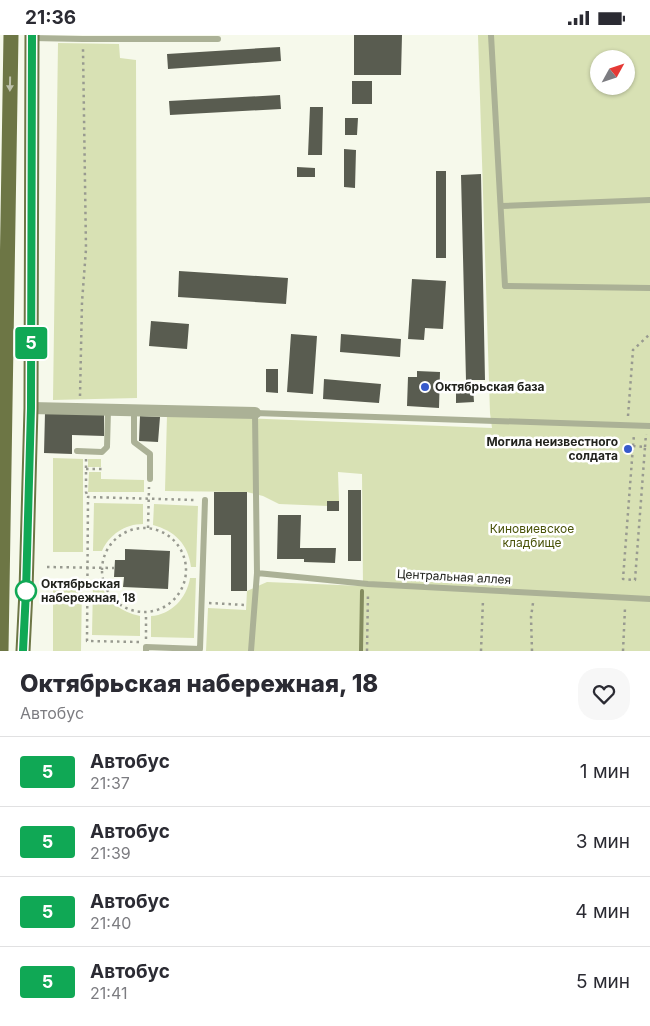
<!DOCTYPE html>
<html lang="ru">
<meta charset="utf-8">
<style>
:root{--surface:#fff;--page:#f7f7f7;--text:#2b2b33;--muted:#7c7c81;--line:#e1e1e2}
body{margin:0;font-family:Inter,sans-serif;background:var(--page);color:var(--text);height:100vh;display:flex;flex-direction:column;font-size:19px;white-space:nowrap}
*{box-sizing:border-box;margin:0}
p{font-size:16px;color:var(--muted)}
.icon{flex:none;width:28px;height:28px;fill:none;stroke:currentColor;stroke-width:2;stroke-linecap:round;stroke-linejoin:round}
.map{position:relative;height:616px;overflow:hidden}
.side{display:flex;flex-direction:column;background:var(--surface);flex:1}
.side>*{flex:none}
.badge{padding:0 10px;border-radius:4px;font-size:18px;line-height:32px}
.needle{width:32px;rotate:50deg}
.tools{position:absolute;left:590px;top:15px;display:grid;gap:10px}
.tools a{display:grid;place-items:center;width:45px;height:45px;border-radius:50%;background:var(--surface);box-shadow:0 1px 4px #0004;font-size:25px}
.map>.badge{position:absolute;translate:-50% -50%;box-shadow:0 0 0 2px #fff}
.round{display:grid;place-items:center;flex:none;width:52px;height:52px;border-radius:20px;background:var(--page)}
.overview{display:flex;align-items:center;justify-content:space-between;height:85px;padding:0 20px}
h1{font-size:24px;font-weight:800;line-height:38px}
ul{padding:0;list-style:none}
li{display:flex;align-items:center;gap:15px;height:70px;padding:0 20px;border-top:1px solid var(--line)}
li div{flex:1}
li b{display:block;font-size:19px}
li em{font-style:normal}
li .badge{min-width:55px;font-weight:700;text-align:center}
.status{display:flex;justify-content:space-between;align-items:center;height:35px;padding:0 25px;background:var(--surface);direction:ltr}
.status svg{height:14px;fill:currentColor}
.map>svg:first-child{display:block}
.green{fill:#d8e1b4;fill-rule:evenodd}
.lines{fill:none;stroke-linecap:round;stroke-linejoin:round}
.stream{stroke:#838b5e;stroke-width:4}
.building{fill:#595c50}
.path{stroke:#989a90;stroke-width:2.5;stroke-dasharray:2.5 4;stroke-linecap:butt}
.lane{stroke:#abb196;stroke-width:6}
.street{stroke:#abb196;stroke-width:12}
.primary{stroke:#6d7645;stroke-width:15}
.oneway{fill:#bdc1ab}
.line-casing{stroke:#fff;stroke-width:11}
.line{stroke:#10a855;stroke-width:8}
.poi-dot{fill:#375acb;stroke:#fff;stroke-width:2}
.stop-dot{fill:#fff;stroke:#10a855;stroke-width:2.5}
.labels{text-anchor:middle;stroke-width:5;stroke-linejoin:round;paint-order:stroke}
.poi-label{font-size:12px;font-weight:bold;fill:#22231e;stroke:#fff;text-anchor:start}
.park-label{font-size:12px;fill:#495208;stroke:#fff}
.street-label{font-size:12px;fill:#22231e;stroke:#fff}
.stop-label{font-size:12px;font-weight:bold;fill:#22231e;stroke:#fff;text-anchor:start}
</style>
<div class="status"><b>21:36</b><svg viewBox="0 0 49 12"><path d="M0 12V9h3v3zM5 12V6h3v6zM10 12V3h3v9zM15 12V0h3v12zM26 1h20v11H26zM47 4h2v5h-2z"/></svg></div>
<div class="map">
<svg width="650" height="616" viewBox="0 0 650 616">
<rect width="100%" height="100%" fill="#f6f9eb"/>
<path class="green" d="M478 0H650V616H206L208 573 246 575 247 556 267 547 363 551 362 439 338 437 339 466H328V471L279 469 263 461 247 457 165 456 167 380 492 393 490 378ZM599 24H626V51H599Z
M58 8 119 9 120 23 136 25 137 363 53 365Z
M53 423 83 424V517H53Z
M88 424H101V432H88Z
M89 437H101V444L144 445V457H88Z
M94 468 143 469V489C125 489 109 500 102 516H93Z
M154 469 198 471 196 532H191C188 509 175 496 153 490Z
M190 543H196L194 603 151 602V581C171 580 187 563 190 543Z
M53 546 82 548 81 616H53Z
M93 549H101C107 567 121 577 140 581V601L92 600Z"/>
<g class="lines">
<path class="stream" d="M361 616 362 556"/>
</g>
<path class="building" d="M354 0H402L401 40H354Z
M280 12 281 26 168 34 167 19Z
M352 46H372V69H352Z
M280 60 281 74 170 80 169 66Z
M310 72H323L322 120H308Z
M345 83H358L357 100H345Z
M344 114 356 115 355 153 344 152Z
M297 132 315 133V142H297Z
M436 136H446V223H436Z
M481 139 485 345H466L461 140Z
M179 236 288 243 286 269 178 262Z
M412 244 446 246 443 294 425 293 424 305 408 304Z
M151 286 189 289 187 314 149 311Z
M291 299 317 301 313 359 287 357Z
M341 299 401 304 400 322 340 317Z
M266 334H278V358L266 357Z
M417 336 440 337 439 373 407 371 408 342H417Z
M324 344 381 349 379 368 323 364Z
M473 352 474 367 456 368V353Z
M45 378 104 380V401L72 400V419L44 418Z
M140 381 160 382 158 407 139 406Z
M348 455H361V526H348Z
M214 457H247V556H231V500H214Z
M327 466H339V476H327Z
M278 480H301L300 513H336L335 528 304 527V524H277Z
M125 514 170 516 168 554 123 552 124 542H114L115 525H125Z"/>
<g class="lines">
<path class="path" d="M80 361 82 267 86 214 83 14
M628 381 633 315 650 299
M633 411 645 412 635 545 623 544Z
M633 411 634 400
M645 412 646 399
M86 424V457L88 462
M86 434H105
M102 535a42 42 0 1 1 84 0a42 42 0 1 1-84 0Z
M148 493 149 452
M47 532 114 533
M209 568 246 570
M146 604V578
M139 607 87 606 88 462 195 465
M367 616 368 558
M481 616 483 565
M532 616 531 582 533 568
M623 616 625 573"/>
<path class="lane" d="M491 0 505 251 650 253
M32 3 83 4H218
M501 171 650 165
M134 376V407L150 419V444
M77 416 102 417 107 412 108 375
M257 538 368 549 650 564
M146 616V612L200 614 205 465
M251 616 257 538 255 378 650 391"/>
<path class="street" d="M31 373 255 378"/>
<path class="primary" d="M1 616 11 0
M23 616 26 556 31 373 32 0"/>
</g>
<defs><path id="oneway-solid" d="M-6-.8H1V-3.2L6.5 0L1 3.2V.8H-6Z" transform="scale(1.25)"/></defs>
<use class="oneway" href="#oneway-solid" transform="translate(10 49) rotate(91)"/>
<g class="lines">
<defs>
<path id="line" d="M23 616 26 556 31 373 32 0"/>
</defs>
<use href="#line" class="line-casing"/>
<use href="#line" class="line"/>
</g>
<g class="poi-dot">
<circle cx="425" cy="352" r="5"/>
<circle cx="628" cy="414" r="5"/>
</g>
<circle class="stop-dot" cx="26" cy="556" r="10"/>
<g class="labels">
<g class="poi-label">
<text x="435" y="356">Октябрьская база</text>
<text x="618" y="411" text-anchor="end">Могила неизвестного<tspan x="618" dy="14">солдата</tspan></text>
</g>
<g class="park-label">
<text x="532" y="498">Киновиевское<tspan x="532" dy="14">кладбище</tspan></text>
</g>
<g class="street-label">
<text transform="translate(454 542) rotate(3)" y="4">Центральная аллея</text>
</g>
<g class="stop-label">
<text x="41" y="553">Октябрьская<tspan x="41" dy="14">набережная, 18</tspan></text>
</g>
</g>
</svg>
<div class="tools">
<a><svg class="needle" viewBox="-14 -14 28 28"><path d="M0-13l5 13h-10z" fill="#e53935"/><path d="M0 13l5-13h-10z" fill="#7c7c81"/></svg></a>
</div>
<b class="badge" style="left:31px;top:308px;background:#10a855;color:#fff">5</b>
</div>
<section class="side">
<div class="overview"><div><h1>Октябрьская набережная, 18</h1><p>Автобус</p></div><a class="round"><svg class="icon" aria-label="heart" viewBox="0 0 24 24"><path d="M12 20l-8-8c-3-5 5-10 8-4 3-6 11-1 8 4z"/></svg></a></div>
<ul>
<li><span class="badge" style="background:#10a855;color:#fff">5</span><div><b>Автобус</b><p>21:37</p></div><em>1 мин</em></li>
<li><span class="badge" style="background:#10a855;color:#fff">5</span><div><b>Автобус</b><p>21:39</p></div><em>3 мин</em></li>
<li><span class="badge" style="background:#10a855;color:#fff">5</span><div><b>Автобус</b><p>21:40</p></div><em>4 мин</em></li>
<li><span class="badge" style="background:#10a855;color:#fff">5</span><div><b>Автобус</b><p>21:41</p></div><em>5 мин</em></li>
</ul>
</section>
